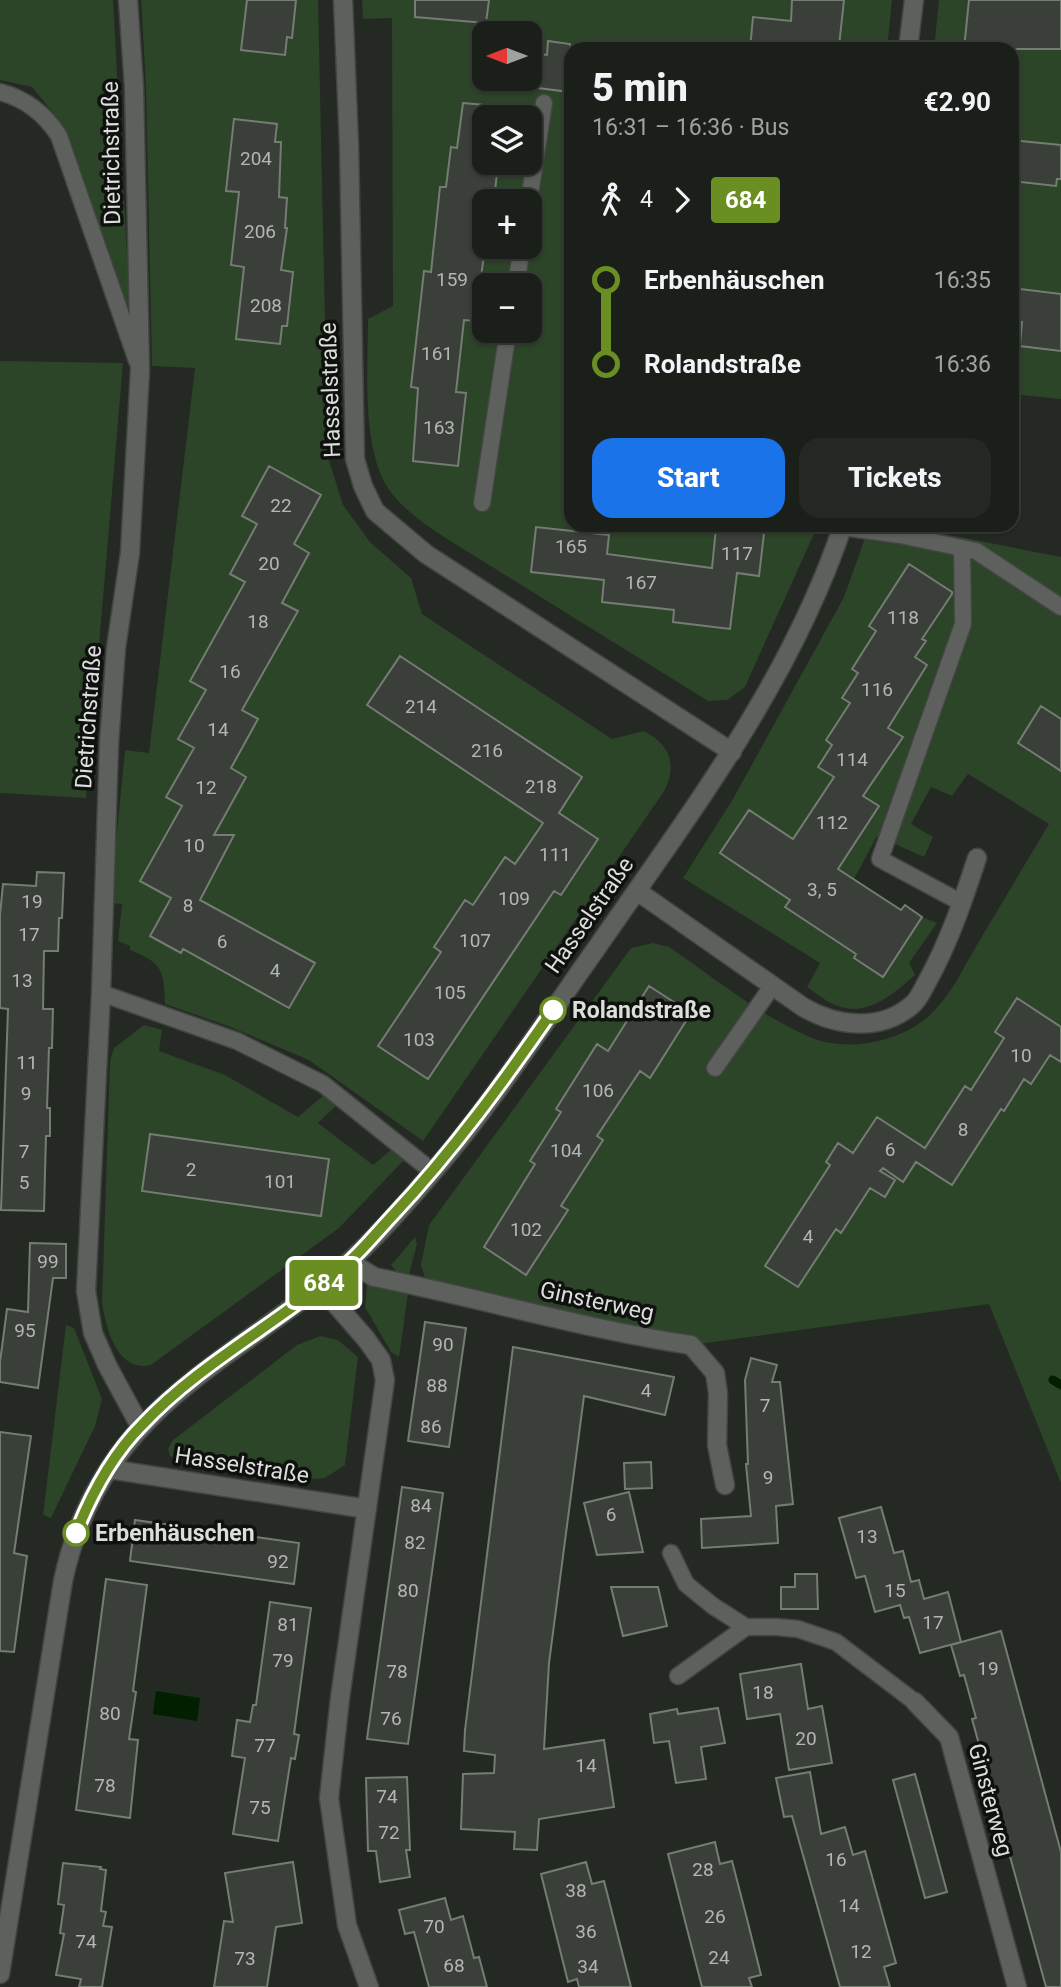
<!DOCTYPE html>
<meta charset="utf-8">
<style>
:root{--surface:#1b1f1a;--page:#242723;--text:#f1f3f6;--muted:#a0a2a2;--line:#393d39;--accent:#1a73e8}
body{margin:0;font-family:Roboto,sans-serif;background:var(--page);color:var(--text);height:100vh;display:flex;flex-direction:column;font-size:26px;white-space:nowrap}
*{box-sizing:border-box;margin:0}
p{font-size:23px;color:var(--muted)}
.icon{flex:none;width:38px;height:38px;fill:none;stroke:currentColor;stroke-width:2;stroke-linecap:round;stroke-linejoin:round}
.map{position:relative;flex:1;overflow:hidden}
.panel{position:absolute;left:564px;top:42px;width:455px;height:490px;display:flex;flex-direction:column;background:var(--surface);border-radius:21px;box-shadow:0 2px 5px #0004,0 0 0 2px var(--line)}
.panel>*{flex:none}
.badge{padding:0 14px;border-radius:5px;font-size:24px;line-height:46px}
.needle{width:46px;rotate:270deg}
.buttons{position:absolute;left:472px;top:21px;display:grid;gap:14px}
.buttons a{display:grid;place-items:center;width:70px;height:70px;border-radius:14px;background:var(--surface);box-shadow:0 2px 5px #0004,0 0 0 2px var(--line);font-size:35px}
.map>.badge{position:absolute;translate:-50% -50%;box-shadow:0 0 0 4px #fff}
.legs{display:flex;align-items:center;gap:10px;height:77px;padding:0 28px;font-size:23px}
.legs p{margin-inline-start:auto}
.head{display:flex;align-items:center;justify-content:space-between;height:119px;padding:0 28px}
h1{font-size:38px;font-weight:800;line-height:52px}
.button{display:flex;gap:14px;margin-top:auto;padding:14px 28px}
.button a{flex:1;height:80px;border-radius:21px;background:var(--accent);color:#fff;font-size:28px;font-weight:800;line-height:80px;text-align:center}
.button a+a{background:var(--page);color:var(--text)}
ul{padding:0 28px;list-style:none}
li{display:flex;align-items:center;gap:24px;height:84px;font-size:26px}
li i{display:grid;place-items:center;width:10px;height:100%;margin:0 9px;background:currentColor}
li i::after{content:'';width:18px;height:18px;margin:-9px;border:5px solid;border-radius:50%;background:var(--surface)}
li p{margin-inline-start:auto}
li:first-child i{background:linear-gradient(#0000 50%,currentColor 0)}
li:last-child i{background:linear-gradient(currentColor 50%,#0000 0)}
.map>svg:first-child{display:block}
.green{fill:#2c4428;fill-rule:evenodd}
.water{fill:#021f00}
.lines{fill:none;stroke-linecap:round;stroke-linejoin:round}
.stream{stroke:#021f00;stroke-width:9}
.building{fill:#3a4039;stroke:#757c74;stroke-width:2}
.lane-casing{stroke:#414640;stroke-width:19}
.street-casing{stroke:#414640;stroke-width:21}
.lane{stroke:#5d605d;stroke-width:16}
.street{stroke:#5d605d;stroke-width:18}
.line-1-casing{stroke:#fff;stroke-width:16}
.line-1{stroke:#6b8e23;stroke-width:10}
.stop-1-dot{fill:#fff;stroke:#6b8e23;stroke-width:3.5}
.labels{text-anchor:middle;stroke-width:7;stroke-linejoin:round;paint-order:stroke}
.number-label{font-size:19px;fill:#b3b6b2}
.street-label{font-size:23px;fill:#dbdeda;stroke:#0f110e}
.stop-label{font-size:23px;font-weight:bold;fill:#dbdeda;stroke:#0f110e;text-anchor:start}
</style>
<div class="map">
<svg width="1061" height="1987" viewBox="0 0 1061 1987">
<rect width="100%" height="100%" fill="#242923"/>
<path class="green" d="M0 0H113L130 309 112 275 63 125 32 87 0 80Z
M141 0H318L328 457 343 505 370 542 411 578 422 614 612 739 644 731C670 745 677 763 665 790L423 1141 309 1060 228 1026 165 1004C164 971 163 963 130 950V946L118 941 122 904 110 903 125 750 149 753 195 368 152 366 146 87Z
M362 0H892L887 49H570V525H818L745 687 727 700 708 701 444 537C423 523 402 509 388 488 361 447 368 366 368 319L393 306 392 18 363 19ZM485 33H530V79H485ZM485 117H530V163H485ZM485 201H530V247H485ZM485 285H530V331H485Z
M939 0H1061V399L1012 394V49H934Z
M0 361 123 363 86 798 0 793Z
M867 525 944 534 1061 557V1483L989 1304 691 1345 428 1288 421 1265 429 1225 631 948 653 943 669 947C715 978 760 1016 812 1038 851 1053 906 1041 935 1010 953 991 965 965 978 943 1002 903 1025 864 1049 824L968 774 952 796 931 787 911 824 933 837 924 857 877 836 854 879 749 810 720 853 790 900 785 907 826 934 864 941 854 958 882 977 922 917 937 923 909 963 915 975C896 992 869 1016 841 1007 829 1004 817 994 807 987L820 963 683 878 733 799 844 597 864 541Z
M144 1025 162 1030 159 1051 225 1075 298 1117 324 1095 338 1104 318 1123 373 1165 392 1149 405 1159 339 1228 151 1365C117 1373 106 1328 102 1303L110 1061 114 1048Z
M415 1237 417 1244 409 1274 396 1271 391 1265Z
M367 1284 408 1293 399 1357 391 1352 365 1307Z
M66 1325 74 1328 102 1399 95 1426 51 1518 43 1515Z
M320 1336 338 1340 358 1357 345 1465 325 1478 315 1479 179 1460 170 1456 168 1449 173 1440 297 1345Z"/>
<path class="water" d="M156 1691 200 1698 197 1721 153 1714Z"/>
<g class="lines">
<path class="stream" d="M1053 1380 1061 1385"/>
</g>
<path class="building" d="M247 0H296L292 38 287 37 285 55 241 50Z
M415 0H489L486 23 415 17Z
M792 0H844L839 46 800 41 799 49H750L753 17 791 21Z
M969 0H1061V49H964Z
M548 41 570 44V92L530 87V53L547 55Z
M463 103 485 105V163H498L494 201H485V248L475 321 464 320 456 392 466 393 458 466 413 461 418 388 411 387 424 271 431 272 440 187H446L451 147 457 148Z
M234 119 277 124 275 142H281L279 197 287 198 285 228H287L281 270 293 272 287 326H282L280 344 236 339 244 267 231 265 239 192 226 191Z
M1012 140 1061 145V179H1057L1056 186 1012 181Z
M1012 288 1061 294V351L1020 346 1022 322 1012 321Z
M269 466 321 495 294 544 309 553 282 603 298 611 242 710 258 719 231 768 246 777 214 835H234L200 900 315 963 289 1008 183 949 181 953 150 936 171 898 140 881 182 806 166 797 194 748 178 739 206 690 190 681 245 582 230 574 257 524 242 516Z
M722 525H765L759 576 737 573 730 629 673 622 674 610 602 602 604 580 531 572 536 527 609 535 607 554 712 568 716 528 722 529Z
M909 564 952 592V594L922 639 926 641 915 657 927 665 888 728 903 737 863 796 879 806 838 869 901 910 905 905 922 917 883 977 854 958 856 954 785 907 790 900 720 853 749 810 793 839 834 777 818 767 832 745 826 740 850 703 842 698 858 673 852 669 876 631 869 626Z
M400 656 582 777 559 813 598 839 561 895 554 891 428 1079 378 1046 441 952 434 947 465 900 473 905 505 857 515 864 543 823 367 705Z
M1041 706 1061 719V771L1018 743Z
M37 872 64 873 62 918H59L58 951H44L43 1009H53L52 1048H49L47 1108H50V1136H46L44 1211 1 1210 8 1009 0 1008V915L3 884 36 886Z
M649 986 691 1013 650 1078 640 1071 597 1136 603 1140 561 1206 568 1210 526 1275 484 1247 535 1164 530 1161 561 1112 556 1109 597 1044 608 1051Z
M1017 998 1061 1027V1062L1050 1055 1031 1084 1024 1079 1004 1111 1001 1109 952 1185 916 1162 903 1182 883 1168 880 1171 895 1180 885 1197 870 1188 841 1233 836 1229 798 1287 765 1266 830 1165 826 1162 838 1143 853 1153 877 1117 925 1148 965 1086 971 1090 1004 1038 995 1032Z
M150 1134 329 1159 321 1216 142 1191Z
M30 1243 66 1244V1278H53L38 1388 0 1382V1362L7 1309 28 1312Z
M425 1322 466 1328 449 1447 408 1441Z
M513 1347 674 1377 665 1415 584 1396 549 1663 544 1749 604 1740 614 1807 539 1819 537 1850 514 1849 515 1832 461 1829 463 1774 494 1773 495 1755 464 1751 465 1730Z
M751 1358 777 1365 772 1382H780L793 1504 776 1506 778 1543 702 1548 701 1519 751 1516 746 1464H748L745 1380Z
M0 1432 31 1436 14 1553 27 1556 14 1652 0 1651Z
M651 1462 652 1488 625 1489 624 1463Z
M402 1487 443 1493 408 1744 367 1739Z
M629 1492 643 1552 597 1555 584 1503Z
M881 1507 894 1553 903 1551 911 1582 919 1580 924 1599 948 1592 961 1642 920 1653 909 1617 904 1618 900 1605 875 1612 865 1576 856 1578 839 1518Z
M135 1520 299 1543 294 1584 130 1561Z
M795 1574H817L818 1609H781V1587H795Z
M106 1579 147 1585 133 1691 136 1692 129 1739 138 1740 130 1818 76 1810Z
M611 1587H658L667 1626 623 1636Z
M270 1602 311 1608 294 1734 299 1735 295 1759 291 1758 278 1841 233 1834 245 1758 232 1756 237 1720 250 1722 253 1705H256Z
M1001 1631 1061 1852V1987H1046L972 1719 976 1718 964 1675 960 1676 951 1645Z
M801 1664 808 1709 822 1706 832 1763 789 1770 780 1714 747 1719 740 1674Z
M718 1708 725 1743 701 1747 706 1779 676 1783 669 1741 654 1743 650 1714 677 1709 678 1714Z
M810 1772 821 1834 845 1827 853 1855 865 1851 896 1963 884 1967 890 1987H840L792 1816 784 1817 776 1778Z
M915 1774 947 1892 925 1898 893 1780Z
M407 1777 410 1850H406L410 1877 380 1882 376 1851H368L366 1778Z
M715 1842 720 1864 732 1861 746 1915 761 1975 749 1978 752 1987H702L685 1921 668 1854Z
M293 1862 302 1923 276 1927 267 1987H214L224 1921 233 1922 225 1873Z
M586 1862 592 1884 604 1881 631 1987H579L577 1979 568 1982 541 1874Z
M63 1863 101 1867 100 1869 106 1870 101 1911 106 1912 103 1926 112 1927 102 1987H79L81 1979 56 1975 64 1934 60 1933 64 1905 58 1904Z
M445 1898 451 1920 463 1916 474 1958 479 1957 487 1987H429L414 1932 405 1934 399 1910Z"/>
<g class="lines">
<defs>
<path id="lane" d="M0 92C26 99 45 114 59 136L137 361
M529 201 544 103
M516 285 522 247
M482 503 508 331
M843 527 900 535 976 551 1061 607
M962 548 963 624 880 859 962 903
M101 993 237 1041 323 1084 433 1172
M715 1068 773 985
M671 1553 686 1584 713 1606 746 1627
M678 1676 746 1627H777L798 1629 836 1642 915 1702"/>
<path id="street" d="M128 0 134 87 140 370 130 553 116 648 109 744 101 993 86 1291 93 1333 107 1365 140 1426
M343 0 349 145 355 459 363 486 375 511 426 554 732 752
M908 49 914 0
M637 891 803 1007C837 1027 882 1032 913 1004 919 999 923 989 927 982 949 942 963 901 977 858
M351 1260 358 1267 374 1277C480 1298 584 1329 691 1345L715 1373 718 1393 717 1445 725 1485
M320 1286 366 1339 381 1360 385 1380 340 1698 329 1798 347 1925 369 1987
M109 1469 367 1509
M915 1702 949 1737 1017 1987
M0 1974 63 1581C97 1423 204 1376 319 1287 361 1255 398 1213 432 1173 494 1102 544 1022 598 946 691 812 791 681 843 525"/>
</defs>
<use href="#lane" class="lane-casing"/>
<use href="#street" class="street-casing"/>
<use href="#lane" class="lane"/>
<use href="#street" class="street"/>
</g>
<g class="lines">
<defs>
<path id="line-1" d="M76 1533C91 1495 113 1454 142 1425 203 1360 284 1321 350 1261 365 1247 379 1230 393 1215 453 1151 504 1081 553 1010"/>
</defs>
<use href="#line-1" class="line-1-casing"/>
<use href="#line-1" class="line-1"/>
</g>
<g class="stop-1-dot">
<circle cx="553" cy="1010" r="12"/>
<circle cx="76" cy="1533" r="12"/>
</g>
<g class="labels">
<g class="number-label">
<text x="256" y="165">204</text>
<text x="260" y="238">206</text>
<text x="452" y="286">159</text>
<text x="266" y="312">208</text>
<text x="437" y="360">161</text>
<text x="439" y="434">163</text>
<text x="281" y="512">22</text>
<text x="571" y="553">165</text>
<text x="737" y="560">117</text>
<text x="269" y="570">20</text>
<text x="641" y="589">167</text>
<text x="903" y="624">118</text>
<text x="258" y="628">18</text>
<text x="230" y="678">16</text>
<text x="877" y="696">116</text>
<text x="421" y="713">214</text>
<text x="218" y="736">14</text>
<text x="487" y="757">216</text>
<text x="852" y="766">114</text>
<text x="541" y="793">218</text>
<text x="206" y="794">12</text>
<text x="832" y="829">112</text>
<text x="194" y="852">10</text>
<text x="555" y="861">111</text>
<text x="822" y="896">3, 5</text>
<text x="514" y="905">109</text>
<text x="32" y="908">19</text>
<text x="188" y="912">8</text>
<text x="29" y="941">17</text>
<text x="475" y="947">107</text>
<text x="222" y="948">6</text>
<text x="275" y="977">4</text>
<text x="22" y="987">13</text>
<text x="450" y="999">105</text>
<text x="419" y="1046">103</text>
<text x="1021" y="1062">10</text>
<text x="27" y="1069">11</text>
<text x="598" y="1097">106</text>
<text x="26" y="1100">9</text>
<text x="963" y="1136">8</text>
<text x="890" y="1156">6</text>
<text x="566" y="1157">104</text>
<text x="24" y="1158">7</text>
<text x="191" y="1176">2</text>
<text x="280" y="1188">101</text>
<text x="24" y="1189">5</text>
<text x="526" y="1236">102</text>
<text x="808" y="1243">4</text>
<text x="48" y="1268">99</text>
<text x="25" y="1337">95</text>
<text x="443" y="1351">90</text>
<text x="437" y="1392">88</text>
<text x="646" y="1397">4</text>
<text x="765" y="1412">7</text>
<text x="431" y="1433">86</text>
<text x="768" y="1484">9</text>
<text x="421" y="1512">84</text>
<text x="611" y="1521">6</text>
<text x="867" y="1543">13</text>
<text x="415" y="1549">82</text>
<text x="278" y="1568">92</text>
<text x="408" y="1597">80</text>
<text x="895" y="1597">15</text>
<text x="933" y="1629">17</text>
<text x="288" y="1631">81</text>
<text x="283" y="1667">79</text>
<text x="988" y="1675">19</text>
<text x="397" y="1678">78</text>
<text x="763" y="1699">18</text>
<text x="110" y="1720">80</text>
<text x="391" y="1725">76</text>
<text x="806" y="1745">20</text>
<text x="265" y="1752">77</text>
<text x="586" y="1772">14</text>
<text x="105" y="1792">78</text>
<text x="387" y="1803">74</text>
<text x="260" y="1814">75</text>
<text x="389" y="1839">72</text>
<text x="836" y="1866">16</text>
<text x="703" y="1876">28</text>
<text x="576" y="1897">38</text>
<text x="849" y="1912">14</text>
<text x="715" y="1923">26</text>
<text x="434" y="1933">70</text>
<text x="586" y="1938">36</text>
<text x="86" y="1948">74</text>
<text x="861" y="1958">12</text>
<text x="719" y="1964">24</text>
<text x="245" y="1965">73</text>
<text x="454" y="1972">68</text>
<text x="588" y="1973">34</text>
</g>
<g class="street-label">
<text transform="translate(111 153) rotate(-91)" y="8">Dietrichstraße</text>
<text transform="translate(330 390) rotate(-92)" y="8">Hasselstraße</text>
<text transform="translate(88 717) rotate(-86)" y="8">Dietrichstraße</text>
<text transform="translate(589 915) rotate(-55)" y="8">Hasselstraße</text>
<text transform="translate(597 1301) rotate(12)" y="8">Ginsterweg</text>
<text transform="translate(242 1465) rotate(9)" y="8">Hasselstraße</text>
<text transform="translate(991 1800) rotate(75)" y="8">Ginsterweg</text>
</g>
<g class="stop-label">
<text x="572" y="1018">Rolandstraße</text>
<text x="95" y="1541">Erbenhäuschen</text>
</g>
</g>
</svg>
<div class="buttons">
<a><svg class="needle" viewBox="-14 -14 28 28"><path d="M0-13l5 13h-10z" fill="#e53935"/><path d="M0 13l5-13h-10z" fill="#a0a2a2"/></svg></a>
<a><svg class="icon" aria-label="layers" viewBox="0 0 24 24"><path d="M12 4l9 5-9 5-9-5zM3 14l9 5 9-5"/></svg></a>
<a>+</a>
<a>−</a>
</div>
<b class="badge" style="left:324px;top:1283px;background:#6b8e23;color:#fff">684</b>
<section class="panel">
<div class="head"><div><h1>5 min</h1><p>16:31 – 16:36 · Bus</p></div><b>€2.90</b></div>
<div class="legs"><svg class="icon" aria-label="walk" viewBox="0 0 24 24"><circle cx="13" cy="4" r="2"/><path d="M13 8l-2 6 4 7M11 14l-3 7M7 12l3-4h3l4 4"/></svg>4<svg class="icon" aria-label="forward" viewBox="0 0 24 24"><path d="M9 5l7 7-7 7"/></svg><b class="badge" style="background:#6b8e23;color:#fff">684</b></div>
<ul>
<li><i style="color:#6b8e23"></i><b>Erbenhäuschen</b><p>16:35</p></li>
<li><i style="color:#6b8e23"></i><b>Rolandstraße</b><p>16:36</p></li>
</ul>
<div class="button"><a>Start</a><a>Tickets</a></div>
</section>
</div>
